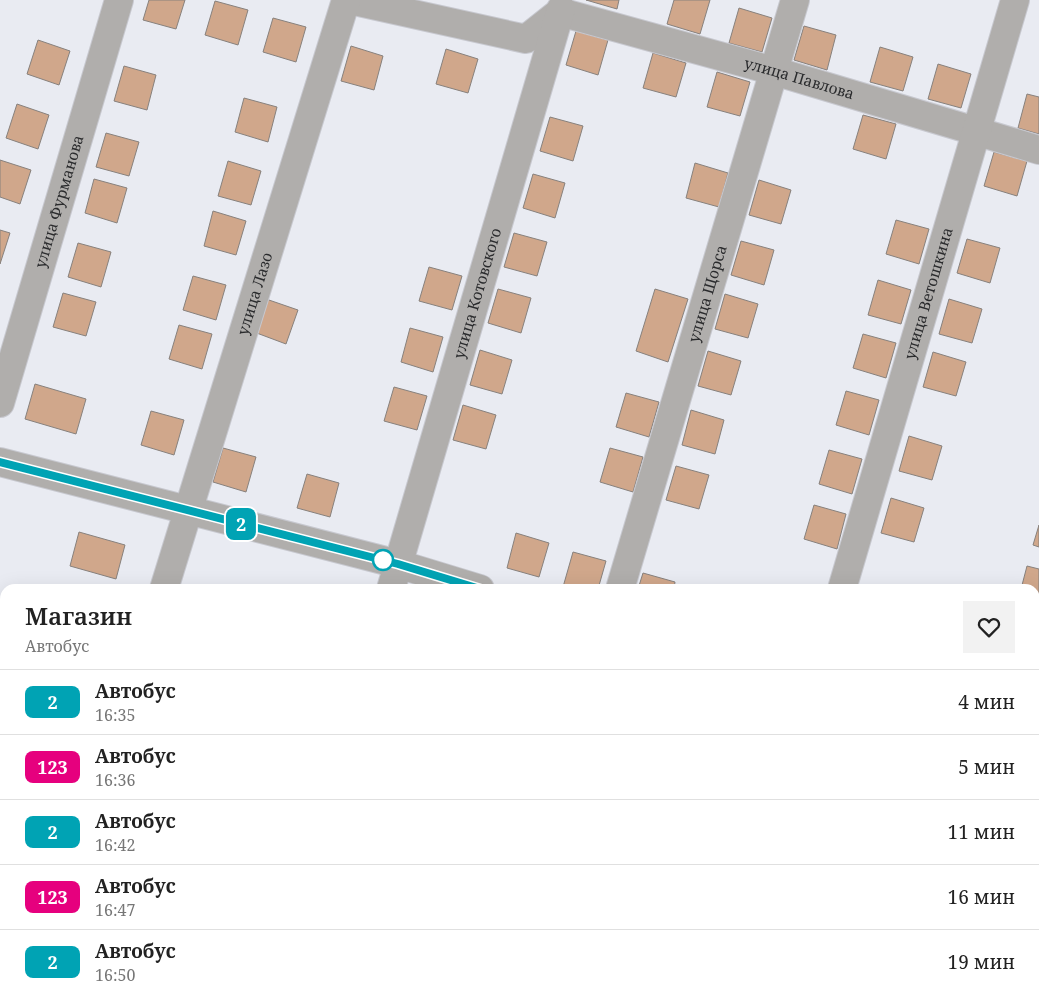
<!DOCTYPE html>
<html lang="ru">
<meta charset="utf-8">
<style>
:root{--surface:#fff;--page:#f2f2f2;--text:#222;--muted:#767676;--line:#e0e0e0}
body{margin:0;font-family:"Noto Serif",serif;background:var(--page);color:var(--text);height:100vh;display:flex;flex-direction:column;font-size:19px;white-space:nowrap}
*{box-sizing:border-box;margin:0}
p{font-size:16px;color:var(--muted)}
.icon{flex:none;width:28px;height:28px;fill:none;stroke:currentColor;stroke-width:2;stroke-linecap:round;stroke-linejoin:round}
.map{position:relative;flex:1;overflow:hidden}
.details{position:absolute;left:0px;top:584px;width:1040px;height:421px;display:flex;flex-direction:column;background:var(--surface);border-radius:15px 15px 0 0;box-shadow:0 5px 20px #0002}
.details>*{flex:none}
.badge{padding:0 10px;border-radius:8px;font-size:18px;line-height:32px}
.map>.badge{position:absolute;translate:-50% -50%;box-shadow:0 0 0 2px #fff}
.round{display:grid;place-items:center;flex:none;width:52px;height:52px;border-radius:0px;background:var(--page)}
.overview{display:flex;align-items:center;justify-content:space-between;height:85px;padding:0 25px}
h1{font-size:24px;font-weight:600;line-height:38px}
ul{padding:0;list-style:none}
li{display:flex;align-items:center;gap:15px;height:65px;padding:0 25px;border-top:1px solid var(--line)}
li div{flex:1}
li b{display:block;font-size:19px}
li em{font-style:normal}
li .badge{min-width:55px;font-weight:700;text-align:center}
.map>svg:first-child{display:block}
.building{fill:#d0a78b;stroke:#87817d}
.lines{fill:none;stroke-linecap:round;stroke-linejoin:round}
.minor-casing{stroke:#c7c8cf;stroke-width:30}
.minor{stroke:#b0aeac;stroke-width:28}
.line-casing{stroke:#fff;stroke-width:11}
.line{stroke:#00a3b4;stroke-width:8}
.stop-dot{fill:#fff;stroke:#00a3b4;stroke-width:2.5}
.labels{text-anchor:middle;stroke-width:5;stroke-linejoin:round;paint-order:stroke}
.street-label{font-size:15px;fill:#2a2b2d;stroke:#f7f9fe}
</style>
<div class="map">
<svg width="1039" height="1004" viewBox="0 0 1039 1004">
<rect width="100%" height="100%" fill="#e9ebf2"/>
<path class="building" d="M149 0H185L176 29 143 20Z
M586 0H619L617 9Z
M674 0H710L700 34 667 24Z
M215 1 248 10 238 45 205 35Z
M739 8 772 18 762 52 729 43Z
M273 18 306 27 296 62 263 52Z
M804 26 836 35 827 70 794 60Z
M576 31 608 40 598 75 566 65Z
M38 40 70 51 59 85 27 74Z
M351 46 383 56 374 90 341 81Z
M880 47 913 57 903 91 870 82Z
M446 49 478 59 468 93 436 84Z
M653 53 686 63 676 97 643 88Z
M938 64 971 74 961 108 928 99Z
M124 66 156 75 147 110 114 101Z
M717 72 750 82 740 116 707 107Z
M1027 94 1039 97V134L1018 128Z
M244 98 277 107 268 142 235 132Z
M17 104 49 115 38 149 6 138Z
M863 115 896 124 886 159 853 149Z
M550 117 583 126 573 161 540 151Z
M106 133 139 142 129 176 96 167Z
M994 152 1027 161 1017 196 984 186Z
M0 160 31 170 20 204 0 197Z
M228 161 261 171 251 205 218 196Z
M695 163 728 173 719 207 686 198Z
M533 174 565 183 555 218 523 208Z
M94 179 127 188 117 223 85 213Z
M759 180 791 190 781 224 749 215Z
M213 211 246 221 236 255 204 246Z
M896 220 929 229 919 264 886 254Z
M0 230 10 233 0 264Z
M514 233 547 242 537 276 504 267Z
M967 239 1000 248 990 283 957 273Z
M741 241 774 250 764 285 731 275Z
M78 243 111 252 101 287 68 277Z
M429 267 462 276 452 310 419 301Z
M193 276 226 285 216 320 183 310Z
M878 280 911 290 901 324 868 315Z
M498 289 531 298 521 333 488 323Z
M655 289 688 299 668 362 636 351Z
M63 293 96 302 86 336 53 327Z
M725 294 758 304 748 338 715 329Z
M266 299 298 310 286 344 254 332Z
M949 299 982 309 972 343 939 334Z
M179 325 212 334 202 369 169 359Z
M410 328 443 337 433 372 401 362Z
M863 334 896 343 886 378 853 368Z
M480 350 512 360 502 394 470 385Z
M708 351 741 361 731 395 698 386Z
M933 352 966 362 956 396 923 387Z
M35 384 86 399 76 434 25 419Z
M394 387 427 396 417 430 384 421Z
M846 391 879 400 869 435 836 425Z
M626 393 659 402 649 437 616 427Z
M463 405 496 415 486 449 453 440Z
M691 410 724 420 715 454 682 445Z
M151 411 184 420 174 455 141 445Z
M909 436 942 446 932 480 899 471Z
M223 448 256 457 246 492 213 482Z
M610 448 643 457 633 492 600 482Z
M829 450 862 459 852 494 819 484Z
M676 466 709 475 699 509 666 500Z
M307 474 339 483 330 517 297 508Z
M891 498 924 508 914 542 881 533Z
M814 505 846 514 837 549 804 539Z
M1039 525V547L1033 545Z
M79 532 125 545 116 579 70 566Z
M516 533 549 543 539 577 507 568Z
M573 552 606 561 598 589 563 587Z
M1027 566 1039 569V607L1035 605V589H1021Z
M643 573 675 582 674 589H638Z
M1035 874 1039 875V893L1035 906Z
M1 958 5 959V996L0 995Z
M61 1000H96L95 1004H60Z
M216 1000H252L251 1004H226Z
M297 1000H332L331 1004H295Z
M448 1000H484L483 1004H447Z
M519 1000H555L554 1004H518Z
M669 1000H705L703 1004H668Z
M748 1000H772L782 1003 747 1004Z
M972 1000H1008L1007 1004H971Z"/>
<g class="lines">
<defs>
<g id="minor">
<path id="s1" d="M350 0 526 39 560 12 774 71 1039 150"/>
<path id="s2" d="M0 403 119 0"/>
<path d="M0 462 398 564 480 589"/>
<path id="s3" d="M164 589 346 0"/>
<path id="s4" d="M391 589 561 9"/>
<path id="s5" d="M620 589 795 0"/>
<path id="s6" d="M842 589 1015 0"/>
<path d="M1035 725 1039 711"/>
<path d="M1035 754 1039 755"/>
<path d="M40 1004 41 1000"/>
<path d="M274 1004 275 1000"/>
<path d="M502 1004 503 1000"/>
<path d="M721 1004 722 1000"/>
<path d="M955 1004 956 1000"/>
</g>
</defs>
<use href="#minor" class="minor-casing"/>
<use href="#minor" class="minor"/>
</g>
<g class="lines">
<defs>
<path id="line" d="M0 462 398 564 480 589"/>
</defs>
<use href="#line" class="line-casing"/>
<use href="#line" class="line"/>
</g>
<circle class="stop-dot" cx="383" cy="560" r="10"/>
<g class="labels">
<g class="street-label">
<text dy="5" stroke="none"><textPath href="#s1" startOffset="472">улица Павлова</textPath></text>
<text dy="5" stroke="none"><textPath href="#s2" startOffset="210">улица Фурманова</textPath></text>
<text dy="5" stroke="none"><textPath href="#s3" startOffset="309">улица Лазо</textPath></text>
<text dy="5" stroke="none"><textPath href="#s4" startOffset="308">улица Котовского</textPath></text>
<text dy="5" stroke="none"><textPath href="#s5" startOffset="308">улица Щорса</textPath></text>
<text dy="5" stroke="none"><textPath href="#s6" startOffset="308">улица Ветошкина</textPath></text>
</g>
</g>
</svg>
<b class="badge" style="left:241px;top:524px;background:#00a3b4;color:#fff">2</b>
<section class="details">
<div class="overview"><div><h1>Магазин</h1><p>Автобус</p></div><a class="round"><svg class="icon" aria-label="heart" viewBox="0 0 24 24"><path d="M12 20l-8-8c-3-5 5-10 8-4 3-6 11-1 8 4z"/></svg></a></div>
<ul>
<li><span class="badge" style="background:#00a3b4;color:#fff">2</span><div><b>Автобус</b><p>16:35</p></div><em>4 мин</em></li>
<li><span class="badge" style="background:#e6007e;color:#fff">123</span><div><b>Автобус</b><p>16:36</p></div><em>5 мин</em></li>
<li><span class="badge" style="background:#00a3b4;color:#fff">2</span><div><b>Автобус</b><p>16:42</p></div><em>11 мин</em></li>
<li><span class="badge" style="background:#e6007e;color:#fff">123</span><div><b>Автобус</b><p>16:47</p></div><em>16 мин</em></li>
<li><span class="badge" style="background:#00a3b4;color:#fff">2</span><div><b>Автобус</b><p>16:50</p></div><em>19 мин</em></li>
</ul>
</section>
</div>
